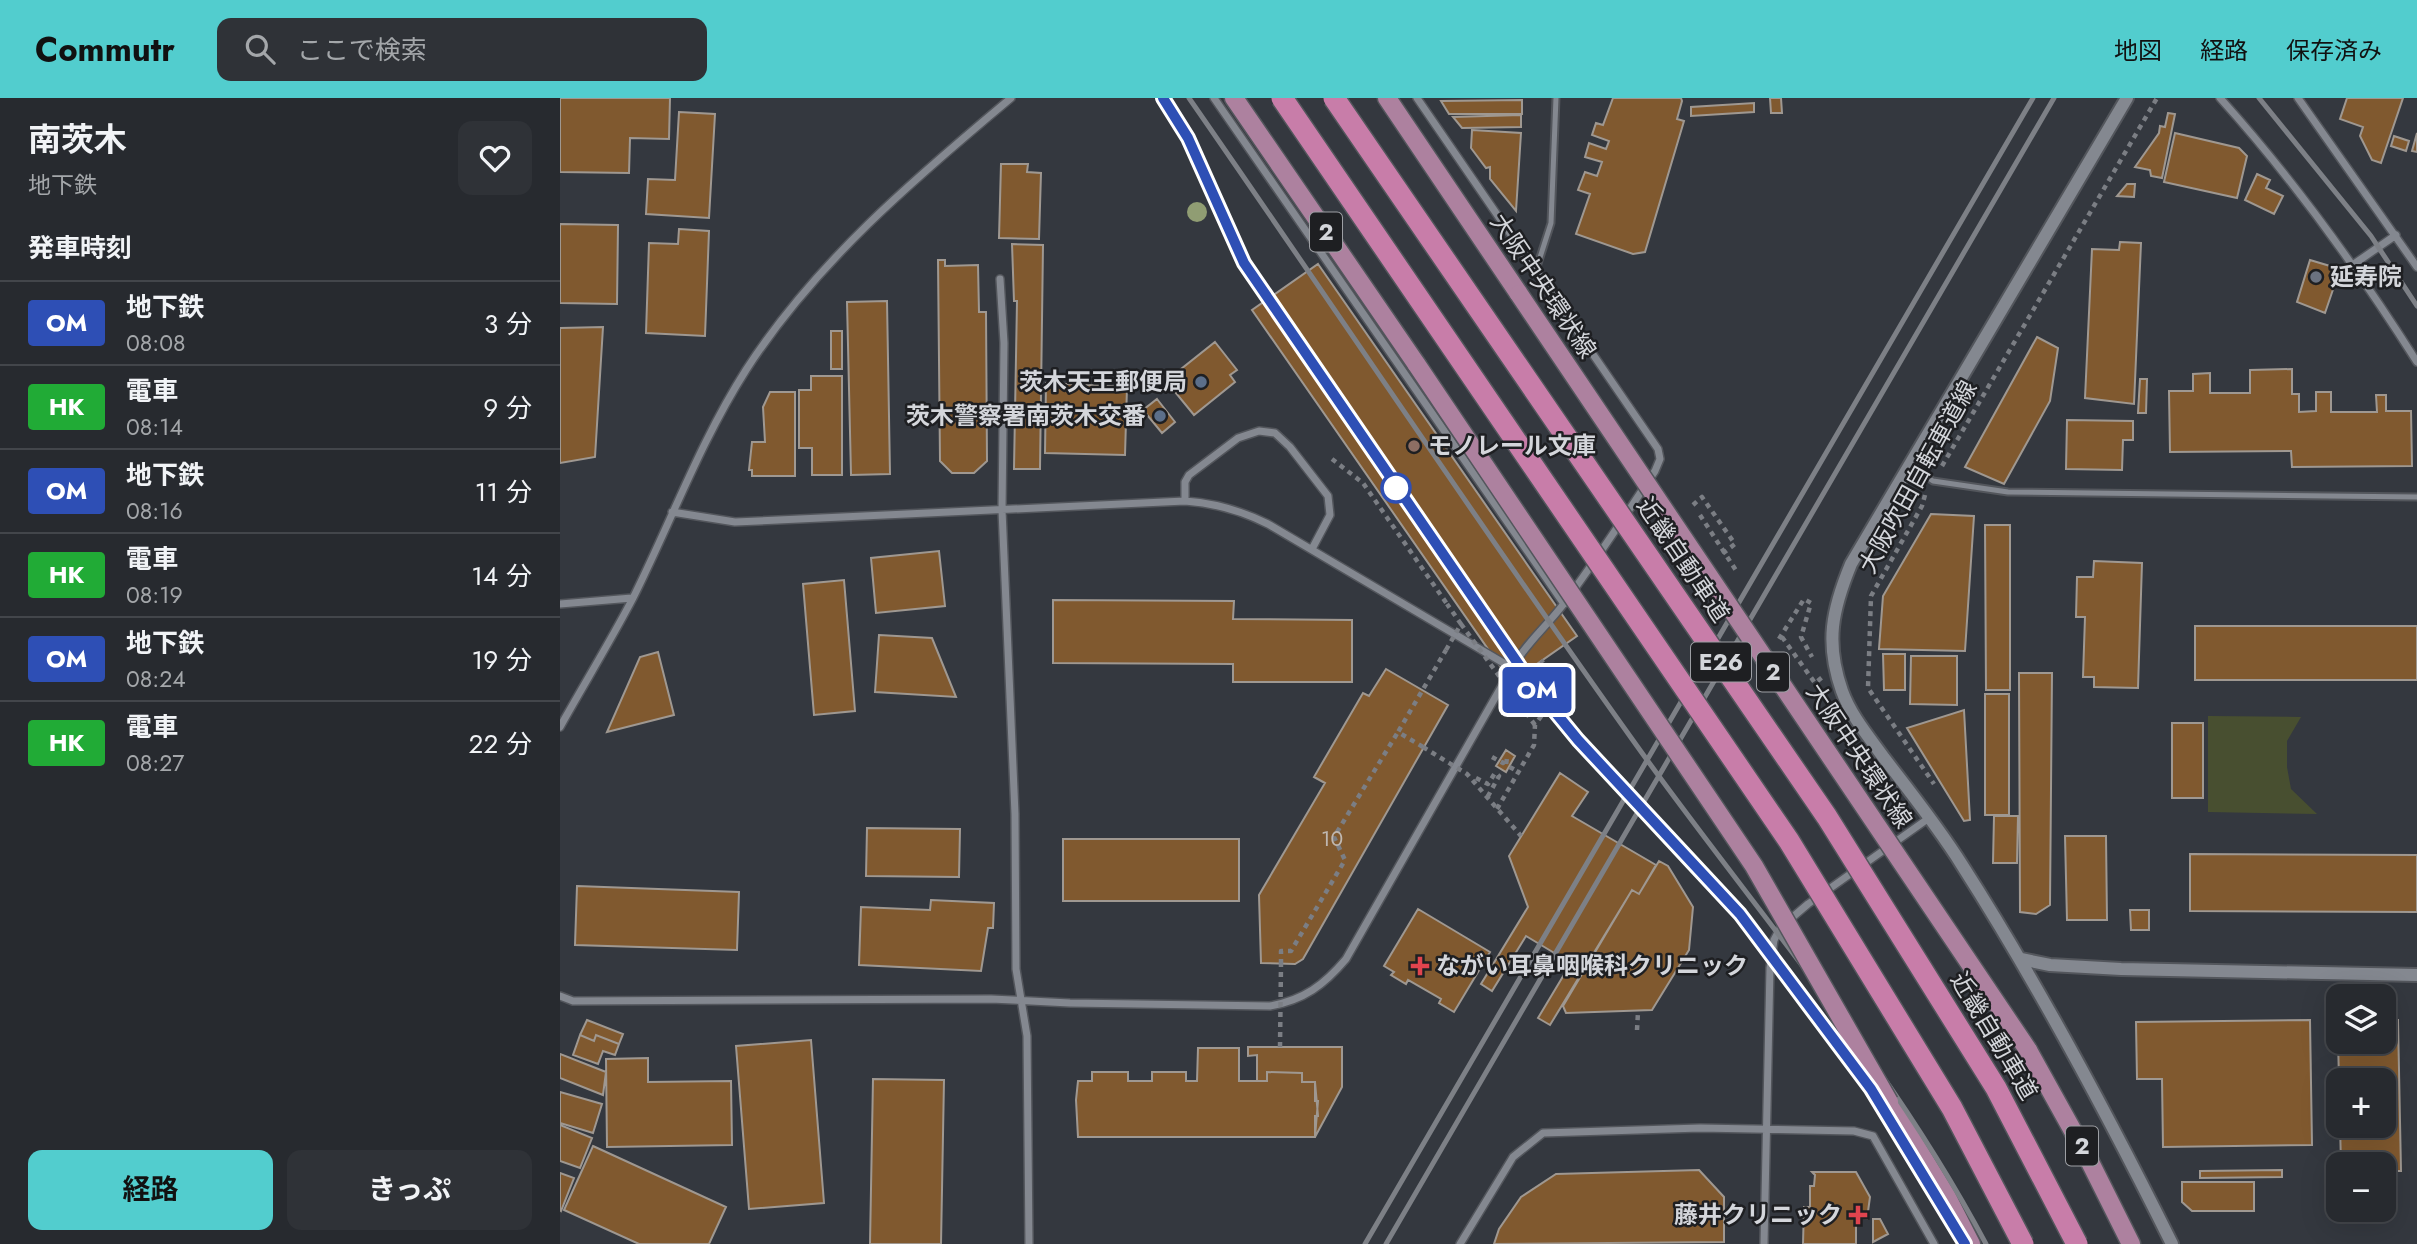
<!DOCTYPE html>
<html lang="ja">
<meta charset="utf-8">
<style>
:root{--surface:#272a2f;--page:#2f3237;--text:#f1f3f6;--muted:#a4a7aa;--line:#43464b;--accent:#52cdce}
body{margin:0;font-family:Jost,"Noto Sans JP",sans-serif;background:var(--page);color:var(--text);height:100vh;display:flex;flex-direction:column;font-size:26px;white-space:nowrap}
*{box-sizing:border-box;margin:0}
p{font-size:23px;color:var(--muted)}
.icon{flex:none;width:38px;height:38px;fill:none;stroke:currentColor;stroke-width:2;stroke-linecap:round;stroke-linejoin:round}
.map{position:relative;flex:1;overflow:hidden}
.sheet{display:flex;flex-direction:column;background:var(--surface);width:560px}
.sheet>*{flex:none}
.badge{padding:0 14px;border-radius:5px;font-size:24px;line-height:46px}
.controls{position:absolute;left:1766px;top:886px;display:grid;gap:14px}
.controls a{display:grid;place-items:center;width:70px;height:70px;border-radius:14px;background:var(--surface);box-shadow:0 7px 28px #0002,0 0 0 2px var(--line);font-size:35px}
.map>.badge{position:absolute;translate:-50% -50%;box-shadow:0 0 0 4px #fff}
h2{padding:0 28px;font-size:26px;line-height:63px}
.round{display:grid;place-items:center;flex:none;width:74px;height:74px;border-radius:14px;background:var(--page)}
.head{display:flex;align-items:center;justify-content:space-between;height:119px;padding:0 28px}
h1{font-size:33px;font-weight:700;line-height:52px}
.button{display:flex;gap:14px;margin-top:auto;padding:14px 28px}
.button a{flex:1;height:80px;border-radius:14px;background:var(--accent);color:#111;font-size:28px;font-weight:700;line-height:80px;text-align:center}
.button a+a{background:var(--page);color:var(--text)}
ul{padding:0;list-style:none}
li{display:flex;align-items:center;gap:21px;height:84px;padding:0 28px;border-top:2px solid var(--line)}
li div{flex:1}
li b{display:block;font-size:26px}
li em{font-style:normal}
li .badge{min-width:77px;font-weight:700;text-align:center}
header{display:flex;align-items:center;gap:42px;box-sizing:border-box;height:98px;padding:0 35px;background:var(--accent);color:#111}
header strong{font-size:33px}
nav{display:flex;gap:38px;margin-inline-start:auto;font-size:24px}
.search{width:490px;height:63px;background:var(--page);display:flex;align-items:center;gap:18px;box-sizing:border-box;padding:0 24px;border-radius:14px;color:var(--muted);font-size:26px}
main{display:flex;flex:1;min-height:0}
.map>svg:first-child{display:block}
.green{fill:#484f30}
.building{fill:#80592f;stroke:#9f9891;stroke-width:2}
.lines{fill:none;stroke-linecap:round;stroke-linejoin:round}
.service-casing{stroke:#53565c;stroke-width:9}
.minor-casing{stroke:#53565c;stroke-width:10}
.tertiary-casing{stroke:#53565c;stroke-width:16}
.primary-casing{stroke:#53565c;stroke-width:21}
.path{stroke:#7b7e84;stroke-width:4.5;stroke-dasharray:5 5;stroke-linecap:butt}
.service{stroke:#848890;stroke-width:5}
.minor{stroke:#848890;stroke-width:7}
.tertiary{stroke:#848890;stroke-width:12}
.primary{stroke:#ad819f;stroke-width:18}
.rail{stroke:#7d8086;stroke-width:5}
.primary-bridge-casing{stroke:#53565c;stroke-width:21;stroke-linecap:butt}
.motorway-bridge-casing{stroke:#53565c;stroke-width:24;stroke-linecap:butt}
.path-bridge{stroke:#7b7e84;stroke-width:4.5;stroke-dasharray:5 5;stroke-linecap:butt}
.primary-bridge{stroke:#ad819f;stroke-width:18}
.motorway-bridge{stroke:#c87da9;stroke-width:21}
.tree{fill:#909d73}
.line-casing{stroke:#fff;stroke-width:16}
.line{stroke:#2e4fb5;stroke-width:10}
.worship-dot{fill:#6b7280;stroke:#1e1f22;stroke-width:2.5}
.service-dot{fill:#5c6f8a;stroke:#1e1f22;stroke-width:2.5}
.education-dot{fill:#8d6e63;stroke:#1e1f22;stroke-width:2.5}
.stop-dot{fill:#fff;stroke:#2e4fb5;stroke-width:3.5}
.health-dot{fill:#e0444e;stroke:#1e1f22;stroke-width:2.5}
.labels{text-anchor:middle;stroke-width:5;stroke-linejoin:round;paint-order:stroke}
.number-label{font-size:21px;fill:#bfb7b0}
.shield{fill:#1e1f22;stroke:#9d9fa4;stroke-width:2}
.shield-label{font-size:23px;font-weight:bold;fill:#d4d6db}
.poi-label{font-size:24px;font-weight:bold;fill:#d4d6db;stroke:#1e1f22;text-anchor:start}
.street-label{font-size:24px;fill:#d4d6db;stroke:#1e1f22}
</style>
<header>
<strong>Commutr</strong>
<div class="search"><svg class="icon" aria-label="search" viewBox="0 0 24 24"><circle cx="10" cy="10" r="6"/><path d="M15 15l6 6"/></svg>ここで検索</div>
<nav><a>地図</a><a>経路</a><a>保存済み</a></nav>
</header>
<main>
<section class="sheet">
<div class="head"><div><h1>南茨木</h1><p>地下鉄</p></div><a class="round"><svg class="icon" aria-label="heart" viewBox="0 0 24 24"><path d="M12 20l-8-8c-3-5 5-10 8-4 3-6 11-1 8 4z"/></svg></a></div>
<h2>発車時刻</h2>
<ul>
<li><span class="badge" style="background:#2e4fb5;color:#fff">OM</span><div><b>地下鉄</b><p>08:08</p></div><em>3 分</em></li>
<li><span class="badge" style="background:#21ab36;color:#fff">HK</span><div><b>電車</b><p>08:14</p></div><em>9 分</em></li>
<li><span class="badge" style="background:#2e4fb5;color:#fff">OM</span><div><b>地下鉄</b><p>08:16</p></div><em>11 分</em></li>
<li><span class="badge" style="background:#21ab36;color:#fff">HK</span><div><b>電車</b><p>08:19</p></div><em>14 分</em></li>
<li><span class="badge" style="background:#2e4fb5;color:#fff">OM</span><div><b>地下鉄</b><p>08:24</p></div><em>19 分</em></li>
<li><span class="badge" style="background:#21ab36;color:#fff">HK</span><div><b>電車</b><p>08:27</p></div><em>22 分</em></li>
</ul>
<div class="button"><a>経路</a><a>きっぷ</a></div>
</section>
<div class="map">
<svg width="1857" height="1146" viewBox="0 0 1857 1146">
<rect width="100%" height="100%" fill="#34383f"/>
<path class="green" d="M1648 618 1741 619 1727 643V669L1731 691 1757 716 1648 714Z"/>
<path class="building" d="M0 0H110L109 41 70 40 69 75 0 74Z
M1053 0H1121L1122 3 1117 21 1124 23 1085 154 1073 156 1016 136 1030 96 1018 92 1025 74 1037 78 1042 64 1025 59 1029 45 1046 51 1049 43 1032 37 1036 25 1043 27Z
M1210 0H1221L1222 15H1211Z
M1787 0H1843L1821 65 1812 62 1800 38 1803 29 1780 21Z
M962 2V16H889L881 3Z
M1194 5V14L1131 18V9Z
M119 14 155 16 149 120 86 116 88 81 115 82Z
M1608 15 1615 16 1602 80 1591 78 1590 72 1575 69 1599 35 1600 28 1605 29Z
M961 17V29L902 30 893 19Z
M912 32 961 35 956 113 930 81V69L926 70 911 50Z
M1615 35 1679 50 1687 58 1677 100 1604 84Z
M1857 35V54L1852 53Z
M1834 38 1849 43 1846 53 1831 48Z
M441 66H468L467 74 481 75 479 141 439 140Z
M1697 76 1710 82 1706 90 1723 98 1714 116 1685 102Z
M1567 86H1575L1574 99 1557 98Z
M0 126 58 127 57 206 0 205Z
M119 131 149 133 145 238 86 235 89 145 118 146Z
M1560 144 1581 145 1574 306 1525 300 1532 151 1559 152Z
M452 146 483 147 480 371H454L457 203H454Z
M378 162H385V168L418 167 419 214H426L427 363 414 375H392L380 363Z
M1750 162 1780 171 1765 215 1737 204Z
M758 166 1017 538 951 584 692 212Z
M327 203 330 376 291 377 287 204Z
M43 229 35 359 0 365V230Z
M271 233H282V271H271Z
M1477 239 1498 250 1490 303 1444 386 1405 369Z
M655 244 677 272 670 277 675 284 634 317 606 283Z
M1732 271V296H1739V314L1756 313V294H1771V314H1817L1816 297H1826V313H1851L1852 368 1732 369 1731 353 1610 354 1609 293H1633V276L1650 275V295H1690V272Z
M251 278H282V377H252V350H239V292H251Z
M1580 281H1587L1586 315H1578Z
M486 285 567 289 565 357 485 355Z
M210 294H235V378H192V372H189L192 344H205L203 309Z
M597 301 615 324 602 335 583 312Z
M1507 322 1573 323V342H1563L1562 372 1506 371Z
M1371 416 1414 418 1405 553 1319 551 1323 498Z
M1425 427H1450V592H1426Z
M379 453 385 508 316 515 311 460Z
M1534 463 1582 465 1578 590 1534 589V579H1523L1525 519H1516L1517 479H1533Z
M284 482 295 613 254 617 243 486Z
M493 502 674 503 673 521 792 522V584H673V566L493 565Z
M1635 528H1857V582H1635Z
M319 537 372 540 396 599 315 594Z
M98 554 114 617 47 634 80 559Z
M1323 556H1345V592H1324Z
M1351 558H1397V607L1350 606Z
M826 571 888 607 743 861 735 866 701 865 699 797 765 685 754 679 803 595 809 598Z
M1459 575H1492L1490 807 1476 816 1460 814Z
M1425 596H1449V717H1425Z
M1404 612 1410 722 1404 723 1347 630Z
M1612 625H1643V700H1612Z
M946 652 955 658 946 674 936 668Z
M1000 675 1028 694 1012 718 1096 767 1079 796 1072 792 990 927 978 920 1011 865 966 838 932 893 921 886 968 809 949 758Z
M1434 718H1458L1457 765H1433Z
M307 730 400 731 399 779 306 778Z
M1505 738H1546L1547 822H1507Z
M503 741H679V803H503Z
M1630 756 1857 757V814L1630 813Z
M1099 763 1108 768 1133 809 1129 852 1092 912 1006 915 1003 908 1072 792 1079 796Z
M17 788 179 794 177 852 15 847Z
M371 802 434 805 433 830H428L421 873 299 867 301 809 370 812Z
M858 811 930 854 894 914 879 905 881 901 848 882 846 886 831 877 834 874 824 868Z
M1570 812H1589V832H1571Z
M27 922 63 936 59 946 36 937 34 943 20 937Z
M1750 922 1752 1047 1603 1049 1602 981H1577L1576 924Z
M1824 922H1838L1841 1073H1824V1066H1781L1780 1027H1824V982H1779L1778 943H1824Z
M20 937 34 943 36 937 59 946 55 957 43 953 38 966 13 957Z
M251 942 264 1105 189 1111 176 948Z
M688 949H782V989L755 1039V1018H758L755 984H742V975L707 974V983H697V957L688 958Z
M638 950H679V983H707V974L742 975V984H755V1003H758L755 1039H518L516 1002 518 983H532V974H568V983H592V974H626V983H637Z
M0 956 46 974 43 997 0 980Z
M88 960V984L171 983 172 1047 47 1049 46 961Z
M313 981 384 982 381 1146H310Z
M0 994 42 1006 33 1035 0 1025Z
M0 1027 32 1040 20 1070 0 1063Z
M33 1048 166 1109 149 1146H79L4 1112Z
M1139 1072 1164 1099V1144L934 1146 939 1131 961 1099 996 1076Z
M1722 1072V1079L1640 1080V1073Z
M1252 1074H1296L1310 1099 1307 1121 1296 1120V1146H1243L1244 1109H1250V1088H1254L1255 1077Z
M0 1075 14 1080 1 1113 0 1112Z
M1622 1084H1694V1113H1632L1622 1104Z
M1313 1121H1320L1328 1136 1313 1144Z"/>
<g class="lines">
<defs>
<path id="service" d="M976 172 991 125 996 0
M1350 368 1373 383 1448 394 1857 399"/>
<path id="minor" d="M654 0 1004 506
M857 0 1098 351 1100 361 1095 373C1065 418 1035 464 1002 508 985 530 966 545 952 570
M1660 0C1734 82 1798 171 1857 264
M1738 0 1857 169
M1794 166 1836 137
M440 181 444 245 442 412 455 716 456 871 467 938 469 1146
M625 403V384L629 377 678 340 699 333 715 335 730 349 768 398 770 417 752 451
M0 506 72 500
M0 629C24 586 50 544 73 500 111 424 140 344 186 272 255 165 354 81 451 0
M0 898 13 903 431 901 510 905 710 908C744 902 764 887 786 861L952 570 708 426C680 412 655 405 625 403L175 424 112 414
M900 1146 953 1059 983 1035 1140 1030 1294 1033 1313 1038 1374 1146
M1204 1146 1210 870 1214 842 1221 829 1248 806 1369 720"/>
<path id="tertiary" d="M1567 0 1291 466C1272 512 1265 545 1282 593 1291 618 1309 639 1324 660 1351 695 1379 730 1402 767 1480 889 1548 1017 1612 1146
M1461 861 1490 867 1561 871 1857 877"/>
<path id="primary" d="M674 0 857 267
M827 0 959 196
M1468 952 1529 1062 1571 1146
M1329 1004 1387 1099 1411 1146"/>
</defs>
<use href="#service" class="service-casing"/>
<use href="#minor" class="minor-casing"/>
<use href="#tertiary" class="tertiary-casing"/>
<use href="#primary" class="primary-casing"/>
<path class="path" d="M772 361 803 385 887 506
M1382 368 1597 0
M1365 397 1362 408 1311 498 1308 590 1374 686
M1133 407 1142 399 1175 446 1162 456
M1219 541 1244 501 1251 505 1241 539 1252 559
M863 649 838 634 886 552
M932 659 943 665 947 660 946 667 959 674
M916 680 928 686 935 675 939 678 927 700
M937 711 974 647 975 627 1001 590 981 562
M721 866V853H731L785 762 774 739 838 634
M1077 932 1078 914"/>
<use href="#service" class="service"/>
<use href="#minor" class="minor"/>
<use href="#tertiary" class="tertiary"/>
<use href="#primary" class="primary"/>
<path class="rail" d="M603 0 628 40 684 165 972 586 1018 642 1179 816 1311 991 1405 1146
M629 0C777 213 921 430 1072 641 1192 810 1328 961 1426 1146
M1699 0 1811 138 1857 208
M805 1146 1473 0
M826 1146 1494 0"/>
<defs>
<path id="primary-bridge" d="M959 196 1468 952
M857 267 1194 768 1329 1004"/>
<path id="motorway-bridge" d="M722 0 1229 743 1392 1010 1463 1146
M774 0 1267 719 1436 990 1517 1146"/>
</defs>
<use href="#primary-bridge" class="primary-bridge-casing"/>
<use href="#motorway-bridge" class="motorway-bridge-casing"/>
<path class="path-bridge" d="M1140 417 1177 474
M901 526 975 627
M1222 539 1255 585 1265 577
M886 552 901 526 887 506
M863 649 907 676 961 738
M720 949 721 866"/>
<use href="#primary-bridge" class="primary-bridge"/>
<use href="#motorway-bridge" class="motorway-bridge"/>
</g>
<circle class="tree" cx="637" cy="114" r="10"/>
<g class="lines">
<defs>
<path id="line" d="M603 0 628 40 684 165 972 586 1018 642 1180 816 1311 991 1405 1146"/>
</defs>
<use href="#line" class="line-casing"/>
<use href="#line" class="line"/>
</g>
<circle class="worship-dot" cx="1756" cy="179" r="7"/>
<g class="service-dot">
<circle cx="641" cy="284" r="7"/>
<circle cx="600" cy="318" r="7"/>
</g>
<circle class="education-dot" cx="854" cy="348" r="7"/>
<circle class="stop-dot" cx="836" cy="390" r="14"/>
<g class="health-dot">
<path d="M856.5 857.5h7v7h7v7h-7v7h-7v-7h-7v-7h7z"/>
<path d="M1294.5 1106.5h7v7h7v7h-7v7h-7v-7h-7v-7h7z"/>
</g>
<g class="labels">
<g class="number-label">
<text x="772" y="748">10</text>
</g>
<g class="shield">
<rect x="750" y="114.5" width="32" height="39" rx="5"/>
<rect x="1131" y="544.5" width="60" height="39" rx="5"/>
<rect x="1197" y="554.5" width="32" height="39" rx="5"/>
<rect x="1506" y="1028.5" width="32" height="39" rx="5"/>
</g>
<g class="shield-label">
<text x="766" y="142">2</text>
<text x="1161" y="572">E26</text>
<text x="1213" y="582">2</text>
<text x="1522" y="1056">2</text>
</g>
<g class="poi-label">
<text x="1770" y="187">延寿院</text>
<text x="627" y="292" text-anchor="end">茨木天王郵便局</text>
<text x="586" y="326" text-anchor="end">茨木警察署南茨木交番</text>
<text x="868" y="356">モノレール文庫</text>
<text x="876" y="876">ながい耳鼻咽喉科クリニック</text>
<text x="1282" y="1125" text-anchor="end">藤井クリニック</text>
</g>
<g class="street-label">
<text transform="translate(983 188) rotate(56)" y="8">大阪中央環状線</text>
<text transform="translate(1358 379) rotate(-61)" y="8">大阪吹田自転車道線</text>
<text transform="translate(1123 462) rotate(56)" y="8">近畿自動車道</text>
<text transform="translate(1299 658) rotate(56)" y="8">大阪中央環状線</text>
<text transform="translate(1434 938) rotate(59)" y="8">近畿自動車道</text>
</g>
</g>
</svg>
<div class="controls">
<a><svg class="icon" aria-label="layers" viewBox="0 0 24 24"><path d="M12 4l9 5-9 5-9-5zM3 14l9 5 9-5"/></svg></a>
<a>+</a>
<a>−</a>
</div>
<b class="badge" style="left:977px;top:592px;background:#2e4fb5;color:#fff">OM</b>
</div>
</main>
